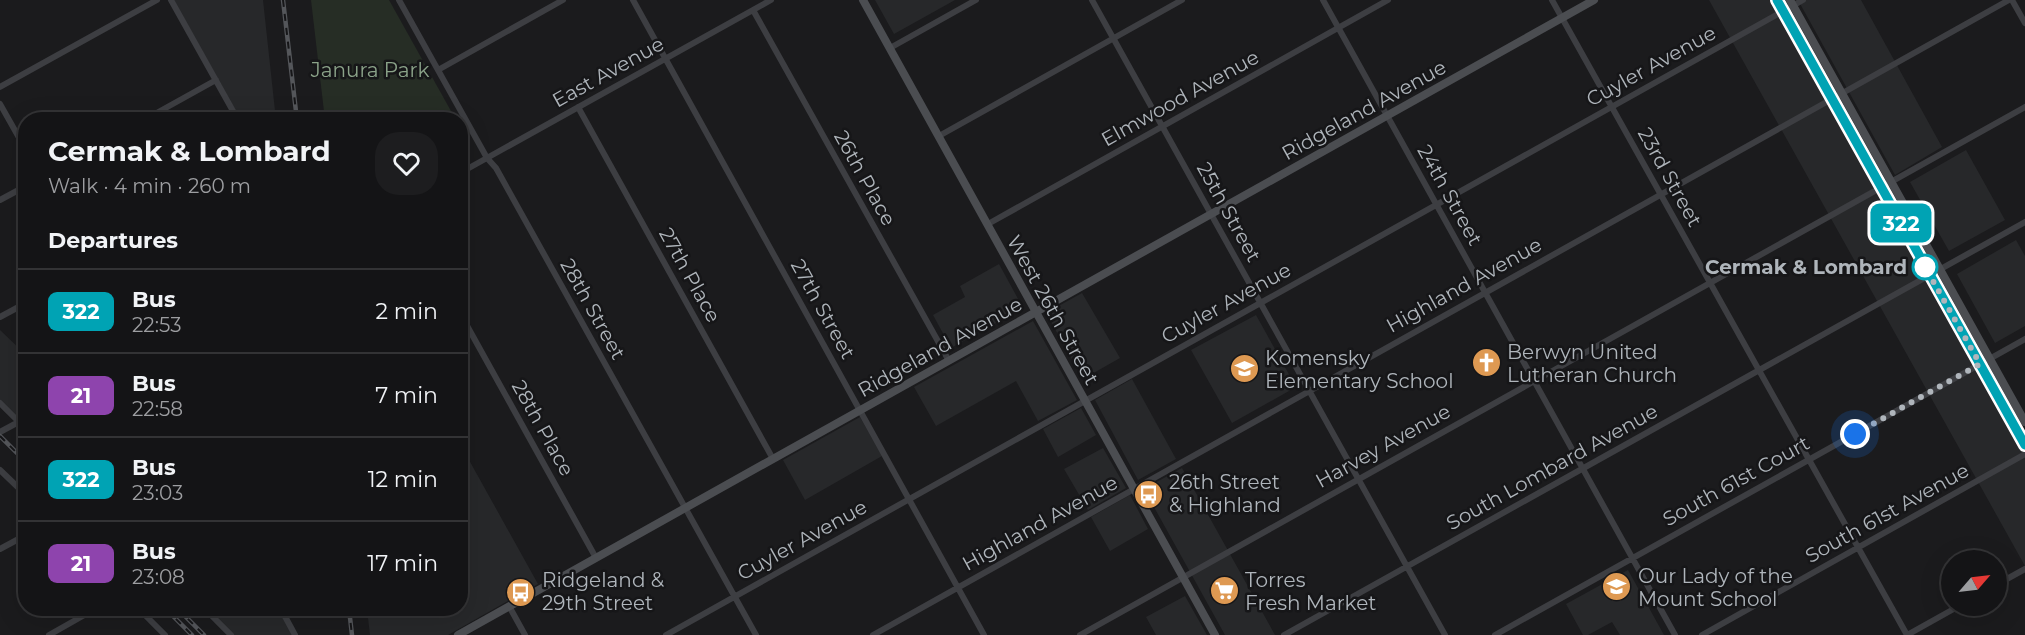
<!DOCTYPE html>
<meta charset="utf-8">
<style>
:root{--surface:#141416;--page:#1d1d1f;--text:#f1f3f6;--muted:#9d9ea1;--line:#333335}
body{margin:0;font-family:Montserrat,sans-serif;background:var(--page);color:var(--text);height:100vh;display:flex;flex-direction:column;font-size:22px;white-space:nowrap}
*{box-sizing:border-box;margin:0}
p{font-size:20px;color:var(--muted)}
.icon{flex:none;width:33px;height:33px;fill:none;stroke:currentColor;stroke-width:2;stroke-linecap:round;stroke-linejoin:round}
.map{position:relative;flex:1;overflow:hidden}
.drawer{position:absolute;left:18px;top:112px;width:450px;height:504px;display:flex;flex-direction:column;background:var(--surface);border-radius:24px;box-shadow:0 6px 24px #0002,0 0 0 2px var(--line)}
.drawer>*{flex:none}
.badge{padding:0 12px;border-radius:9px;font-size:21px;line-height:39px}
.needle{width:39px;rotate:62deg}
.buttons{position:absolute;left:1941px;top:550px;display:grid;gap:12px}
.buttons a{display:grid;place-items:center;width:66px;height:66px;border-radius:50%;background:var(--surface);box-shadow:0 6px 24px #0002,0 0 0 2px var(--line);font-size:30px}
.you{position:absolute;width:30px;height:30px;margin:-15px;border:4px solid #fff;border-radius:50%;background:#1a73e8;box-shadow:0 0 0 9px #1a73e833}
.map>.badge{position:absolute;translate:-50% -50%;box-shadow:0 0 0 3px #fff}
h2{padding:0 30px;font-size:22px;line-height:54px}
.round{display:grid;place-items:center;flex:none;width:63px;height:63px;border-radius:24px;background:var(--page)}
.headline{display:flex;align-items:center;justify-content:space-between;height:102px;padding:0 30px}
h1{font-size:28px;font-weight:700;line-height:45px}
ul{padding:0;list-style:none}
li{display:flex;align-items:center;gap:18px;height:84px;padding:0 30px;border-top:2px solid var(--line)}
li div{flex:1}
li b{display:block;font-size:22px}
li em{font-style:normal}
li .badge{min-width:66px;font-weight:700;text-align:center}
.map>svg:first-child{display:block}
.built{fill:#27282a}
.green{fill:#262d25}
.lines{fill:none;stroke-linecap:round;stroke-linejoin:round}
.street{stroke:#3d3e42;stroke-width:6}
.secondary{stroke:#4b4d51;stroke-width:8}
.rail-casing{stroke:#54565a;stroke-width:4.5}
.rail{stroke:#161618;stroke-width:2;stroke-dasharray:7;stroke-linecap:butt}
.line-casing{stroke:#fff;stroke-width:14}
.line{stroke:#00a3b4;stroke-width:9}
.walk{stroke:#afb5bb;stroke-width:6;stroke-dasharray:0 10.8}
.stop-dot{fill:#fff;stroke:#00a3b4;stroke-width:3}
.labels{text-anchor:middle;stroke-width:5;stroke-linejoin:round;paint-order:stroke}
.street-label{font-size:20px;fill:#afb5bb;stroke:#161618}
.park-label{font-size:20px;fill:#8ba389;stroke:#161618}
.stop-label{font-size:20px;font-weight:bold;fill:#afb5bb;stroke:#161618;text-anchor:end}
.poi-label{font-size:20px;fill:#afb5bb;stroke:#161618;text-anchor:start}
</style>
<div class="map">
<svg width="2025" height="635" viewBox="0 0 2025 635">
<rect width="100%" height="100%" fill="#1b1b1d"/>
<path class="built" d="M174 0H263L276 120H241Z
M875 0H955L894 34Z
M1709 0H1772L2025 452V566Z
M1798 0H1861L1942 147 1895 175Z
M1966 150 2005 220 1949 251 1910 182Z
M2016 240 2025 256V326L1995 343 1957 274Z
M999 264 1023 308 951 348 933 315 965 297 960 286Z
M1082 293 1120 358 1083 379 1046 313Z
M1256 315 1296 387 1232 423 1191 350Z
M1033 321 1077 400 1038 421 1016 381 936 426 914 387Z
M0 330 25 354V426L0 400Z
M1132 379 1176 459 1138 480 1095 400Z
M1081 408 1096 435 1058 457 1043 429Z
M860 417 882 456 805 500 783 460Z
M1103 448 1126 488 1088 510 1064 469Z
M469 460 538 584 448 635H370L367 609H460L461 465Z
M1182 468 1275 635H1225L1144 489Z
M1130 495 1148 529 1110 551 1091 517Z
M1628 570 1664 635H1620L1612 622 1588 635H1583L1566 604Z
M1185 596 1207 635H1156L1146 617Z
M207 609H279L294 635H234Z"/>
<path class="green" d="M311 0H389L456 120H325Z"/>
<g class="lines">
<path class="street" d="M171 0 238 120
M399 0 487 158 496 168 756 635
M633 0 984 635
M1092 0 1445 635
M1323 0 1675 635
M1552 0 1907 635
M2012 0 2025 23
M753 10 949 361
M890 48 976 0
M438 70 563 0
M0 87 157 0
M0 104 26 150
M578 107 773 459
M144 120 216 80
M939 136 1182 0
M460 173 771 0
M0 200 26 186
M988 224 1388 0
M460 313 596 558
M0 317 26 303
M0 403 26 429
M0 432 26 418
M0 470 26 495
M0 549 26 535
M1996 585 2025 569
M509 606 525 635
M139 609 165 635
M205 609 231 635
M281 609 295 635
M49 635 95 609
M666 635 1803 0
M873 635 2009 0
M1080 635 2025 107
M1284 635 2025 222
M1495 635 2025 339
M1702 635 2025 454
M1907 635 1959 606"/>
<path class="secondary" d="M863 0 1215 635
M1777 0 2025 445
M1790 0 2025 422
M458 635 1594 0"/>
<defs>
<path id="rail" d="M283 0 297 120
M0 436 26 462
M166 609 192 635
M178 609 204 635
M349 609 352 635"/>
</defs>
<use href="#rail" class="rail-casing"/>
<use href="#rail" class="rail"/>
</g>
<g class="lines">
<defs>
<path id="line" d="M1777 0 2025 445"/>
</defs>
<use href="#line" class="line-casing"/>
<use href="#line" class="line"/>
<path class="walk" d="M1855 434 1980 364 1925 267"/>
</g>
<defs>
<symbol id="church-disc" viewBox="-11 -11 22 22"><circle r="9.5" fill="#de9952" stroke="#161618"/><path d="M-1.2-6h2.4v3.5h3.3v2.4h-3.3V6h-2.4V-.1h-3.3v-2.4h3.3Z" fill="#fff"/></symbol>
<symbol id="school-disc" viewBox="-11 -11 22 22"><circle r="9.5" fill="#de9952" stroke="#161618"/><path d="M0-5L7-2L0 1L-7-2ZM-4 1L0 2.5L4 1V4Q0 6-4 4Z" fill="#fff"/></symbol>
<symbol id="bus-disc" viewBox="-11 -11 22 22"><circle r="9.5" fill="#de9952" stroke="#161618"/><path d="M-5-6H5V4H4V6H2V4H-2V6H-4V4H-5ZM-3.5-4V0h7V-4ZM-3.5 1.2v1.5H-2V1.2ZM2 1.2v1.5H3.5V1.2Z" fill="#fff"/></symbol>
<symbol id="supermarket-disc" viewBox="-11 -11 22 22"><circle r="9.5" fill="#de9952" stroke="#161618"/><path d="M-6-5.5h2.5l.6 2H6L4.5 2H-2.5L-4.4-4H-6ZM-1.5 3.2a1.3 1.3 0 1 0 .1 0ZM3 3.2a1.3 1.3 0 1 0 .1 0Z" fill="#fff"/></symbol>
</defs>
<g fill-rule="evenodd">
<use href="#church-disc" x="1470" y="346" width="33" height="33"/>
<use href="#school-disc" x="1228" y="352" width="33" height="33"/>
<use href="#bus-disc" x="1132" y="478" width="33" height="33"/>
<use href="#school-disc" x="1600" y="570" width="33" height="33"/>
<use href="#supermarket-disc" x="1208" y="574" width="33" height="33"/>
<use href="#bus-disc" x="504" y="576" width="33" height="33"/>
</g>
<circle class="stop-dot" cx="1925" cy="267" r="12"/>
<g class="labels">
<g class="street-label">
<text transform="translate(1651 66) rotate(-29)" y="7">Cuyler Avenue</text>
<text transform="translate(608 72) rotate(-29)" y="7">East Avenue</text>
<text transform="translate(1180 98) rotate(-29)" y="7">Elmwood Avenue</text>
<text transform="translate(1364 110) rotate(-29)" y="7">Ridgeland Avenue</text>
<text transform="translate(1670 177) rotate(61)" y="7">23rd Street</text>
<text transform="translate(865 178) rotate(61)" y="7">26th Place</text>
<text transform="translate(1450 195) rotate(61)" y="7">24th Street</text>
<text transform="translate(1229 212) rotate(61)" y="7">25th Street</text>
<text transform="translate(690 275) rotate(61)" y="7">27th Place</text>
<text transform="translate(1464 285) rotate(-29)" y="7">Highland Avenue</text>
<text transform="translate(1226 303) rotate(-29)" y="7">Cuyler Avenue</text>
<text transform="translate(593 309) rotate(61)" y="7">28th Street</text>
<text transform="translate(823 309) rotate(61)" y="7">27th Street</text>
<text transform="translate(1053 310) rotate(61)" y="7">West 26th Street</text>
<text transform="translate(940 347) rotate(-29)" y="7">Ridgeland Avenue</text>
<text transform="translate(543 428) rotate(61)" y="7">28th Place</text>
<text transform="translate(1383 446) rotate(-29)" y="7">Harvey Avenue</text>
<text transform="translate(1552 467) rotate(-29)" y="7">South Lombard Avenue</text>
<text transform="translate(1736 481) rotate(-29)" y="7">South 61st Court</text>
<text transform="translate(1887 513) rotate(-29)" y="7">South 61st Avenue</text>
<text transform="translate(1040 523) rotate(-29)" y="7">Highland Avenue</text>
<text transform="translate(802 540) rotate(-29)" y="7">Cuyler Avenue</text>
</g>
<g class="park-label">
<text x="370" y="77">Janura Park</text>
</g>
<g class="stop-label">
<text x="1907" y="274">Cermak &amp; Lombard</text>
</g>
<g class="poi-label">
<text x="1507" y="359">Berwyn United<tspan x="1507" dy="23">Lutheran Church</tspan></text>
<text x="1265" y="365">Komensky<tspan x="1265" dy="23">Elementary School</tspan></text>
<text x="1169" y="489">26th Street<tspan x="1169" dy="23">&amp; Highland</tspan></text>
<text x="1638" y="583">Our Lady of the<tspan x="1638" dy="23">Mount School</tspan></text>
<text x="542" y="587">Ridgeland &amp;<tspan x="542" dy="23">29th Street</tspan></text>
<text x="1245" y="587">Torres<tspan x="1245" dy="23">Fresh Market</tspan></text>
</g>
</g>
</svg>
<div class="buttons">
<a><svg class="needle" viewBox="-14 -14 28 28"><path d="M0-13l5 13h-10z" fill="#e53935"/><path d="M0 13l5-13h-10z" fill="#9d9ea1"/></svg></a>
</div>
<div class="you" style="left:1855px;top:434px"></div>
<b class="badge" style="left:1901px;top:223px;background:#00a3b4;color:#fff">322</b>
<section class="drawer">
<div class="headline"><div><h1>Cermak &amp; Lombard</h1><p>Walk · 4 min · 260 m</p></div><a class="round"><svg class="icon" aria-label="heart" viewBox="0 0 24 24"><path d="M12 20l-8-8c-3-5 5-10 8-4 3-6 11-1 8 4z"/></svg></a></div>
<h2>Departures</h2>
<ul>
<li><span class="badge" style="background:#00a3b4;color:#fff">322</span><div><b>Bus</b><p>22:53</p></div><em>2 min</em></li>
<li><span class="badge" style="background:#8e44ad;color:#fff">21</span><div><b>Bus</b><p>22:58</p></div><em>7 min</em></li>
<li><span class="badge" style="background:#00a3b4;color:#fff">322</span><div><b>Bus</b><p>23:03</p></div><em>12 min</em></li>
<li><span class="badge" style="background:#8e44ad;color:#fff">21</span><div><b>Bus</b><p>23:08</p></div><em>17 min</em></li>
</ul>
</section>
</div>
